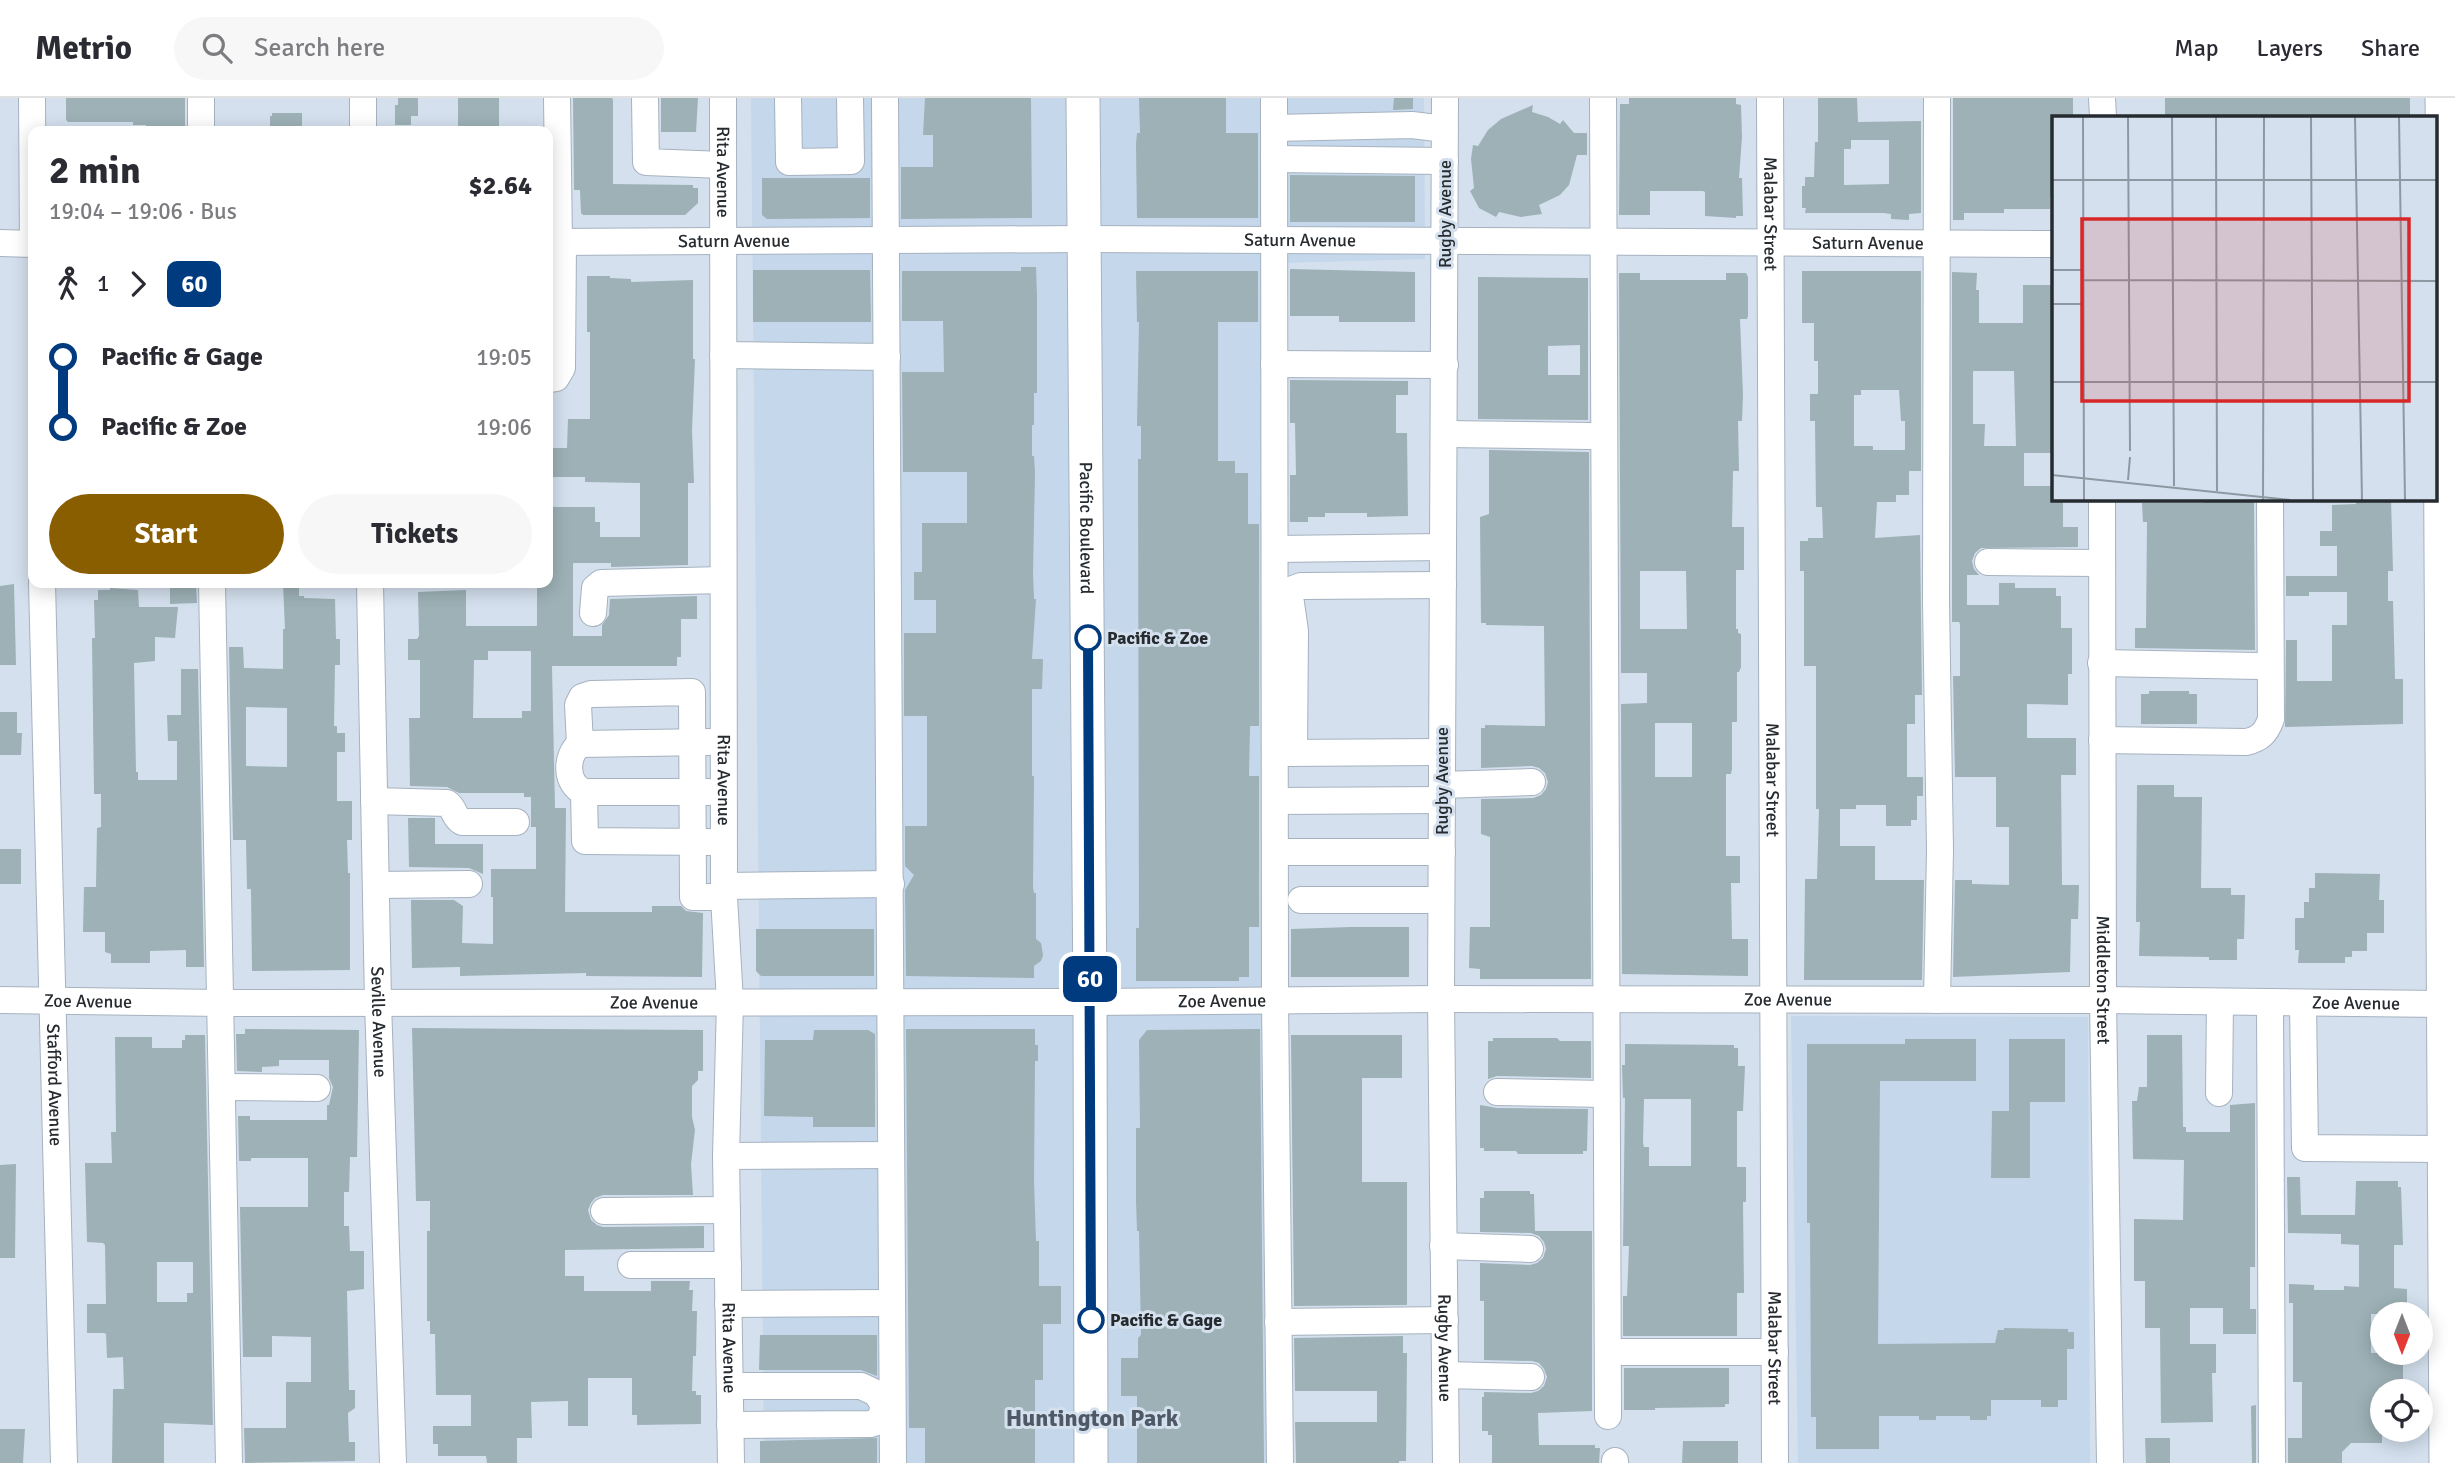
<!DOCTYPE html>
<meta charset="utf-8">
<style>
:root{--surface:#fff;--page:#f7f7f7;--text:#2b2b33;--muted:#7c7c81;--line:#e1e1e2;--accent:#895e00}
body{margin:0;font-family:Signika,sans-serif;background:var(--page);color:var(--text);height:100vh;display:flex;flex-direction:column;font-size:26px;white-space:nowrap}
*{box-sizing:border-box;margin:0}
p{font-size:23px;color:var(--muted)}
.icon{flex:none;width:38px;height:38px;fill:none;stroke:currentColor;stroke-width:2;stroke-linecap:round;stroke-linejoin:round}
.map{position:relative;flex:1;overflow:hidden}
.panel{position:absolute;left:28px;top:28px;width:525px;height:462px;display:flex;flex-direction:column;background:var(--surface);border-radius:14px;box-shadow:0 4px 18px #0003}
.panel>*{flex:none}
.badge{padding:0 14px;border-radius:10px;font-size:24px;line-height:46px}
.needle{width:46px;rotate:180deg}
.controls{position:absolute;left:2370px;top:1204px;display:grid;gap:14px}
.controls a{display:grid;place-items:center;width:63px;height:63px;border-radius:50%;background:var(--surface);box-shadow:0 4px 18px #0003;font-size:35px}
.map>.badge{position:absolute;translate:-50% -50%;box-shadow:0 0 0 4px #fff}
.legs{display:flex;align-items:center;gap:10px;height:77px;padding:0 21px;font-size:23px}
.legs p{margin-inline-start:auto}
.overview{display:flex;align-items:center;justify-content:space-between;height:119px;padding:0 21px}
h1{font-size:38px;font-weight:700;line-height:52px}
.cta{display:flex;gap:14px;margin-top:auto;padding:14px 21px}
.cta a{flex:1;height:80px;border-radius:42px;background:var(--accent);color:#fff;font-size:28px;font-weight:700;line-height:80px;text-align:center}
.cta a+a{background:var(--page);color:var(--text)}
ul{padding:0 21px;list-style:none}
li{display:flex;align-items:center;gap:24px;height:70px;font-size:26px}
li i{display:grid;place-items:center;width:10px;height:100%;margin:0 9px;background:currentColor}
li i::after{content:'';width:18px;height:18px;margin:-9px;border:5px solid;border-radius:50%;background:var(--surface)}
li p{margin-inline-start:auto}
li:first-child i{background:linear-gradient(#0000 50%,currentColor 0)}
li:last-child i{background:linear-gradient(currentColor 50%,#0000 0)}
header{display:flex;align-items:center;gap:42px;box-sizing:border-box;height:98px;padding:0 35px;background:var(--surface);border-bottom:2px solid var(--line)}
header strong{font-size:33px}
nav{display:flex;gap:38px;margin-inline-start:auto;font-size:24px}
.search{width:490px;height:63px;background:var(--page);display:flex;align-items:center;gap:18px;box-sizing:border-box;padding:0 24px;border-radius:38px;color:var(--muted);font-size:26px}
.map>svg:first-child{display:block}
.built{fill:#c5d7eb}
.building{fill:#9db1b6;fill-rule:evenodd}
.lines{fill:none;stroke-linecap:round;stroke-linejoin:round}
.minor-casing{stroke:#a6b2bf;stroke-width:28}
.major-casing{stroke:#a6b2bf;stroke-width:35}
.minor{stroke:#fff;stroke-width:26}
.major{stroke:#fff;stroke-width:33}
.line-1-casing{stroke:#fff;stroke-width:16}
.line-1{stroke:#003b80;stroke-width:10}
.stop-1-dot{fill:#fff;stroke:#003b80;stroke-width:3.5}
.labels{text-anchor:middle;stroke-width:6;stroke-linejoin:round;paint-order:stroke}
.street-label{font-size:18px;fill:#262b30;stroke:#d4e0ee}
.stop-label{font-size:18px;font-weight:bold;fill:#262b30;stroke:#d4e0ee;text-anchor:start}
.district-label{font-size:24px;font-weight:bold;fill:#4e5965;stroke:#d4e0ee}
.inset-road{fill:none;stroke:#8e98a2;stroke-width:2}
.view{fill:#d62828;fill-opacity:0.15;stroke:#d62828;stroke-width:3.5}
.inset-edge{fill:none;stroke:#262b30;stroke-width:3.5}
</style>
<header>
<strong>Metrio</strong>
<div class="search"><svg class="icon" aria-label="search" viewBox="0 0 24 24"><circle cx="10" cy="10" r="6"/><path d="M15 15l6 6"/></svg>Search here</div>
<nav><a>Map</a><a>Layers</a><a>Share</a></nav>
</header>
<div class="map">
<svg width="2455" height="1365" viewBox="0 0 2455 1365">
<rect width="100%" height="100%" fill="#d4e0ee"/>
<path class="built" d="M751 0H1424L1425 161 1281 165 1261 884 1268 1365H764Z
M1791 918 2088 919 2090 1365H1798Z"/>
<path class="building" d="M66 0H185V33H146V27H133V24H68L66 22Z
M398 0H418V18H411V27H395V7H398Z
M458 0H499V28H458Z
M573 0H612L613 2V86L693 87V90H698V105L685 117H583L581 115 580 92H574Z
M661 0H698L696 34H661Z
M925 0H1031L1032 120 901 121V69H933V37H923Z
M1139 0H1226V35H1258V120H1137L1136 46 1137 35H1140Z
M1394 0H1413V11L1393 12Z
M1629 0H1736V6L1741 7 1742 39 1739 80H1742L1743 118H1736V120L1705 118V94L1703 93H1650V117H1619L1620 6H1629Z
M1818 0H1857L1858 24 1921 23V115L1909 116V122L1891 121V116L1884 115H1805L1806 110H1802V88H1805V79H1814L1815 44H1818ZM1851 42H1889V86L1844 87V51H1851Z
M1953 0H2073V19H2054V100H2050V111H2004V115H1964V122H1953Z
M2165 0H2410V19H2165Z
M1533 7 1532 14 1548 19 1560 26 1563 22 1574 35H1587V57H1577L1569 87 1560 97 1539 107 1542 116 1521 119 1499 114 1496 119 1479 110 1470 93 1474 90 1471 61 1473 47 1478 48 1488 32 1501 21Z
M272 15H302V33H270V18H272Z
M1290 77 1415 78V124H1290Z
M762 80H870V120L767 121 762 117Z
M1021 169H1036L1037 198V295H1034V327H1032V358H1034L1035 375 1033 474 1034 501H1036L1032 561H1043L1042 591H1032V678H1034L1033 790 1034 795H1036V841L1041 845 1043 857 1041 863 1034 868V880L906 878 905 792 914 777 905 768V728H927V618H904V535H936V502H914V474H922V425H967V374H903L902 274H944L943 223H902V173H1021Z
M1290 171 1415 174V224H1339V218H1290Z
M753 172H870L871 224H753Z
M1136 173H1258V224H1218V363H1235V375H1248V426H1259V628H1250L1249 678H1259V829H1249V879H1239V883H1136V830H1139L1138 361H1141V328H1137L1139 224H1137Z
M1802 173H1921V373H1909V397H1896V404H1877L1875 440 1920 437 1922 597H1915V626H1907V679H1923V698H1917V722H1911V728H1886V707H1856V711H1840V748H1875V782H1924L1922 882H1804L1805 781H1817L1819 711H1816V568H1804V473H1800V443H1808V440H1823L1822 409H1816L1815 323H1810V296H1818V263H1814V225H1802ZM1861 292H1899L1901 323H1905V352H1873V348H1854V297H1861Z
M1952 174 1977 175 1976 192H1979V225H2023V187H2054V355H2024V388H2054V401H2063V429H2078V449L1981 450 1975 455 1972 463 1974 471 1979 477H1967V507H1999V485H2015V490H2056V498H2061V530H2072V576H2068V607L2027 606V640H2076V677H2061L2062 787H2079L2078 821H2071L2070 874 1953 879 1955 782H1972V786L2009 787V729H1996V679H1955L1953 578H1960V526L1959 524H1952ZM1973 273H2014L2016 348H1984L1985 326H1973Z
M1619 175H1640V182H1726V175H1746L1748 179V218L1747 221H1740L1743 297 1742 323H1738L1739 373H1733L1732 429H1744V472H1736V531H1738V535L1741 536V569L1739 574H1737V624H1732V671L1731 676H1726V758H1740V785H1731L1732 841H1748V878L1622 876 1621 606 1647 605V575H1621ZM1640 473H1686L1687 531H1640ZM1655 625H1692V679H1655Z
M587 178H610V180L631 181V184L693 182V261H695L692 332 694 385H688V467L611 469V465H573V538H602V527L609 517 610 501 697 498V521H681V559H677V568H552L555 710H566L565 814H652V808H681L686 813 703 815 702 879 586 878V875L460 878V869L412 870 411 802H454L463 808 462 845 493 846V799H491V771H536V729H531V699H524V695H459L447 689 410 688 409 620H420V562H408V541H417L419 538 418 494 466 492V528H537V485H548V409H595V424H600V439H640V385L585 384V379H548V350H567L568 321H590V234H587ZM488 553H531V613H522V620H473L474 562H488Z
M1478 179 1588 180V322L1478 321ZM1580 247V277H1548V248Z
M1290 282 1408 283V297H1396V335H1407L1408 418 1367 419V415H1325V419H1308V424H1290V377H1296L1295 325H1290Z
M1489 352 1589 354 1591 881H1480V871L1469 870 1470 829H1490V739L1481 736V701L1533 700 1541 697 1546 691 1548 684 1545 675 1539 670 1532 668 1481 670V630H1485V627L1545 628 1544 528 1486 527V525H1481L1480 419 1489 416Z
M2204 401H2254L2255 552 2135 550V530H2146L2147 424H2143L2142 405H2204Z
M2356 401H2391L2393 473H2388V503H2393L2395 581H2403V626L2285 629 2286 542H2297V583H2332V527H2347V494H2309V498H2286V478H2337V448H2320V433H2332V407L2356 406Z
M175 485H196L197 505 170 506V490H175Z
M283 485H299V498H304V500L335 501 336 541H340V567H335L334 628H337V635H345V654H337V703H352V742H347L348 775H350V872L252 873 251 791H247L246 742H233L229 549H243L244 570 283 571V531H285ZM246 609 287 610V669L246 668Z
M14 486 16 567H0V488Z
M110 490 138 492 139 509H178L175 540 155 539V563L134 565 136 674H138V682H177V643H168L167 617H181V571H198L204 869H186V852L150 853V865H111V856L105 854V834H83L84 789H96L97 730 101 729V696H94L92 540H95L94 502H98V492H110Z
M2149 593H2189V596H2197V626H2141V596H2149Z
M0 614H17V635H22L21 657H0Z
M2137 687H2174V699H2202L2201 790H2231V797H2245L2244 841H2237V862H2209V859L2139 858 2140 824H2136Z
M408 720H435V746H483V776L469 770 409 769Z
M0 751H21V786H0Z
M2315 775 2380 776 2379 802H2384V835H2367V853H2352V859H2345V865H2298L2299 852H2295V820H2304V804H2309V790H2315Z
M1351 829H1409V879H1291V831Z
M756 831H874V878H761L756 873Z
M412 930 703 932V973H698V982L692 988V1019L695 1032 691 1066 693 1097H603L595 1100 591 1105 588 1112 591 1122 597 1127 603 1129 704 1128V1150L565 1152V1178H584V1193H651V1183H690L689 1192H693L692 1213H697L696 1258H693L692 1293H696V1297H701V1326L637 1327V1317H632V1280H588V1328H568V1303L531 1304 532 1340H517V1365H487L486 1358H438V1346H433V1328H471V1297H436L435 1236H430V1223H427V1133H430V1103H416Z
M245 931 359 932 357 1059H350L349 1094H344V1128H349L350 1153H364V1191L347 1193 349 1292H355V1310L348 1315 349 1344H355V1363L245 1365 244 1330H286V1284H311V1239L272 1238V1259H243L240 1109H308V1060H251V1063H239L238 1018H250V1022H327V1007H329L333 989 329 980V962H279V968L262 969V974L237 973 236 936H245Z
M906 931H1035V947H1038V963H1035L1034 1083 1036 1143H1039V1188H1061V1226H1043V1282H1035V1365H925V1330H909Z
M1260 931 1264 1365H1137V1298H1121V1260H1138V1240L1141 1237 1139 1133H1137L1136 1102V1030H1140L1139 942 1147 932Z
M814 932H868L875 936V1029H813V1019L764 1018 765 942H813Z
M185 937H205L213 1327 164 1325V1365H112L113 1291H124L123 1259 107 1260 106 1236 104 1235H87V1206H106L105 1147 103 1145 87 1144 85 1065H112L111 1034H116L115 939H152V950H182V942H185ZM157 1164H193V1195H187V1204H157Z
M1291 937H1402V980H1362V1084H1407V1207L1294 1208Z
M2147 937H2182L2183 1029H2186V1034H2230V1007L2255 1005V1169H2250V1211H2256V1236H2223V1210H2190V1246H2216V1275H2212L2213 1324 2161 1325 2160 1230H2145V1183H2134V1121L2183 1122 2184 1062 2133 1061 2132 1003H2137L2139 989H2147Z
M1493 940H1557L1560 943H1591V980L1497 978 1488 981V943H1493Z
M1905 941H1976V983H1880L1878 1246 1995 1245 1998 1232H2004V1230L2068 1231V1234H2074V1251H2067V1302H2058V1309H2041V1302H1991V1318H1987V1322H1970V1318H1936V1322H1919V1318H1879V1351H1816V1319H1811L1810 1125H1807V946H1905Z
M2009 941H2065V1004H2030V1080H1991L1992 1013H2009Z
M1625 946 1734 947V950H1738V968H1745L1743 1013H1737V1069H1746V1104H1743L1744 1195H1737V1238H1623V1198H1627L1629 1148H1623L1625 1000H1623L1622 967H1625ZM1644 1001H1691V1068H1649V1049H1644L1643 1045Z
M1480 1007 1497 1010 1588 1011 1587 1053H1583V1056H1518L1516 1053H1484V1050H1480Z
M16 1066 15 1160H0V1067Z
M2287 1079H2300L2301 1117H2355L2356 1083H2398V1089H2401L2403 1147H2394V1190L2407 1191V1216H2371V1255H2403V1293H2382V1345H2351L2342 1354V1365H2288V1340H2302V1284H2293V1205H2289V1186L2314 1187V1192H2344V1188L2359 1189V1147L2341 1146V1136L2288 1135Z
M1484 1093H1530V1096H1534L1535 1133H1592V1313L1538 1315 1539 1347H1595V1350H1600L1599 1365H1492V1337H1488V1333H1482V1299H1484V1294L1531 1295 1538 1293 1544 1288 1547 1279 1544 1271 1539 1265 1532 1263 1484 1262V1203H1480V1165L1530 1167 1537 1165 1543 1160 1546 1151 1544 1144 1539 1138 1531 1135 1480 1134V1100H1484Z
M760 1237H877V1278L861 1272H759Z
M1403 1238V1255H1407L1406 1363H1399V1365H1296L1295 1324H1377V1293H1295L1294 1240Z
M1624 1270H1729V1306H1725V1309L1655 1310V1312H1624Z
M2256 1307V1365H2252L2251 1308Z
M0 1331H25L23 1365H0Z
M877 1340V1365H760V1343Z
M2145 1340H2170V1365H2146Z
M1683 1343H1738V1365H1682Z"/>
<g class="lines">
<defs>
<g id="minor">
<path d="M32 0 33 144"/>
<path d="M201 0V33"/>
<path d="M363 0V33"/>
<path d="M557 0 559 144"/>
<path d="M645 0 646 64 723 67"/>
<path id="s1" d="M723 0 724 799 730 904 726 1058 731 1365"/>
<path d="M788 0 789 64 851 63 850 0"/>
<path d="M885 0 893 1365"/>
<path d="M1274 0 1275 903 1280 1365"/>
<path id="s2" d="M1445 0 1441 901 1446 1365"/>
<path d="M1603 0 1608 1318"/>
<path id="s3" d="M1770 0 1775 1365"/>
<path d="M1937 0 1936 504 1940 752 1937 902"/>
<path d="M2102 0 2103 19"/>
<path d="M1274 30 1412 27 1445 31"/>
<path d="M1274 61 1445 63"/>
<path id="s4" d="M548 144 1085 141 2054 146"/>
<path d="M0 145 33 146"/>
<path d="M723 257 887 259"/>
<path d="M1274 266 1445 267"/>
<path d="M548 281 556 280 562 270 563 144"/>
<path d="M1444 336 1590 338"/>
<path id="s5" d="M2102 401 2103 902 2110 1365"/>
<path d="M1275 451 1443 449"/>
<path d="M1988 464 2101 465"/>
<path id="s6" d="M42 485 64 1365"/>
<path d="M212 485 229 1365"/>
<path id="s7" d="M370 485 378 904 393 1365"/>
<path d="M593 515 595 490 601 485 723 482"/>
<path d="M2101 565 2259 568"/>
<path d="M2102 642 2246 644C2260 641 2266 635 2271 621L2270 401"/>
<path d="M580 646 578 607 582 599 591 596 692 594 693 799H724"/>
<path d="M1277 655 1442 654"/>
<path d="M1294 655 1295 533 1290 498 1293 491 1301 488 1443 487"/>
<path d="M1442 687 1532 684"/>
<path d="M584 694 585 743 709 744"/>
<path d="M708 694H584C565 686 565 658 580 646L708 644"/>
<path d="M374 703 447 705C455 710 453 719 462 724H516"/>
<path d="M1275 703 1442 702"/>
<path d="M1275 754H1442"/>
<path d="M376 787 469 786"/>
<path d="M724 788 891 786"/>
<path d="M1301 802H1441"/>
<path id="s8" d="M0 902 222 905 1090 904 1441 901 2103 902 2443 906"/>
<path d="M2270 904 2272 1365"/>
<path d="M2303 905 2305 1050 2444 1051"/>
<path d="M223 989 317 990"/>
<path d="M1497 994 1606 996"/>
<path d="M2219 995 2220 904"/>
<path d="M726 1058 891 1057"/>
<path d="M604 1113 727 1112"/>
<path d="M1443 1148 1530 1151"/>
<path d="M631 1167H728"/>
<path d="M728 1206 892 1205"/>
<path d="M1278 1224 1445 1222"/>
<path d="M1623 1254H1775"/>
<path d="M1445 1277 1531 1279"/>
<path d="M730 1288H861L876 1295 884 1307 880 1323 870 1326 730 1327"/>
<path d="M1615 1365V1363"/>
</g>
<g id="major">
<path id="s9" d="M1083 0 1090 904 1091 1365"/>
<path d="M2442 0 2444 148 2440 272 2446 1365"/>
</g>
</defs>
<use href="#minor" class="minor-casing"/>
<use href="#major" class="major-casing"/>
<use href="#minor" class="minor"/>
<use href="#major" class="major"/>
</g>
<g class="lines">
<defs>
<path id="line-1" d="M1088 540 1091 1222"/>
</defs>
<use href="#line-1" class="line-1-casing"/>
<use href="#line-1" class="line-1"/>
</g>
<g class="stop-1-dot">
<circle cx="1088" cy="540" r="12"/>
<circle cx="1091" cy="1222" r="12"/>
</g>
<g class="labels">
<g class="street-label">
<text dy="6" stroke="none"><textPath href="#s1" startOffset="74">Rita Avenue</textPath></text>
<text transform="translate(1445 116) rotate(-90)" y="6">Rugby Avenue</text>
<text dy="6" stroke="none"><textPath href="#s3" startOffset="116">Malabar Street</textPath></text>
<text dy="6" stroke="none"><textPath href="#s4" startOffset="186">Saturn Avenue</textPath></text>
<text dy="6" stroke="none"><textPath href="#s4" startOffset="752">Saturn Avenue</textPath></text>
<text dy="6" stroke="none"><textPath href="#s4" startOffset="1320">Saturn Avenue</textPath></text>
<text dy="6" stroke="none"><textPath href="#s9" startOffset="430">Pacific Boulevard</textPath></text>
<text dy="6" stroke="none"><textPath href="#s3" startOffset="682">Malabar Street</textPath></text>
<text dy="6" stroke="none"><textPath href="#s1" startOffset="682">Rita Avenue</textPath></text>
<text transform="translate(1442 683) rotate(-90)" y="6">Rugby Avenue</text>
<text dy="6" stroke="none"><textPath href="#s5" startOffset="481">Middleton Street</textPath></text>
<text dy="6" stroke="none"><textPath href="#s8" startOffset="88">Zoe Avenue</textPath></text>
<text dy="6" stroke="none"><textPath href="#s8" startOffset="1788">Zoe Avenue</textPath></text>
<text dy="6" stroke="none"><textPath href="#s8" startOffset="1222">Zoe Avenue</textPath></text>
<text dy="6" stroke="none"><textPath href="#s8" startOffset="654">Zoe Avenue</textPath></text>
<text dy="6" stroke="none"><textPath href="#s8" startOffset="2356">Zoe Avenue</textPath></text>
<text dy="6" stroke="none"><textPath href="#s7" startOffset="439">Seville Avenue</textPath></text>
<text dy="6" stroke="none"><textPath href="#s6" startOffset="502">Stafford Avenue</textPath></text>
<text dy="6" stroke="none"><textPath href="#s1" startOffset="1250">Rita Avenue</textPath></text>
<text dy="6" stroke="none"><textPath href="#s2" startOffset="1250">Rugby Avenue</textPath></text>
<text dy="6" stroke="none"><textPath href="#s3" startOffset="1250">Malabar Street</textPath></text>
</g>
<g class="stop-label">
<text x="1107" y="546">Pacific &amp; Zoe</text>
<text x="1110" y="1228">Pacific &amp; Gage</text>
</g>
<g class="district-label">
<text x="1092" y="1328">Huntington Park</text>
</g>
</g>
<g transform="translate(2052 18)">
<rect width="385" height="385" fill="#d4e0ee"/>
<path class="inset-road" d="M31 1 32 384M76 1 78 335M120 1 122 370M164 1 165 375M259 1 261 384M303 1 310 384M347 1 353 384M0 64H385M0 154H31M32 164 385 165M0 188H31M0 266H385M0 359 238 384M76 364 78 341M211 384 212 1"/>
<path class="view" d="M30 103H357V285H30Z"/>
<rect width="385" height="385" class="inset-edge"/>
</g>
</svg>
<div class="controls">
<a><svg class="needle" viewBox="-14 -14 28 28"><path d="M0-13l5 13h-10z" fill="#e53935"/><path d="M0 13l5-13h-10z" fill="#7c7c81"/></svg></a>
<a><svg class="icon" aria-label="locate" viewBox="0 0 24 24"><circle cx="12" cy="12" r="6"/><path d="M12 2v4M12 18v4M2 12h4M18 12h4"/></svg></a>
</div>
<b class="badge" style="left:1090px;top:881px;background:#003b80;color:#fff">60</b>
<section class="panel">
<div class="overview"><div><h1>2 min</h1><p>19:04 – 19:06 · Bus</p></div><b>$2.64</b></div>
<div class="legs"><svg class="icon" aria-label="walk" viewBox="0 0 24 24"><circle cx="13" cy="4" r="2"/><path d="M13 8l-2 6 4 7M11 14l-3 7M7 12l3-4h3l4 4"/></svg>1<svg class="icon" aria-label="forward" viewBox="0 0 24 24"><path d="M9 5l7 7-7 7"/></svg><b class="badge" style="background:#003b80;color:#fff">60</b></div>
<ul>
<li><i style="color:#003b80"></i><b>Pacific &amp; Gage</b><p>19:05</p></li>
<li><i style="color:#003b80"></i><b>Pacific &amp; Zoe</b><p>19:06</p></li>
</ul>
<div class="cta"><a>Start</a><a>Tickets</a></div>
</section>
</div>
